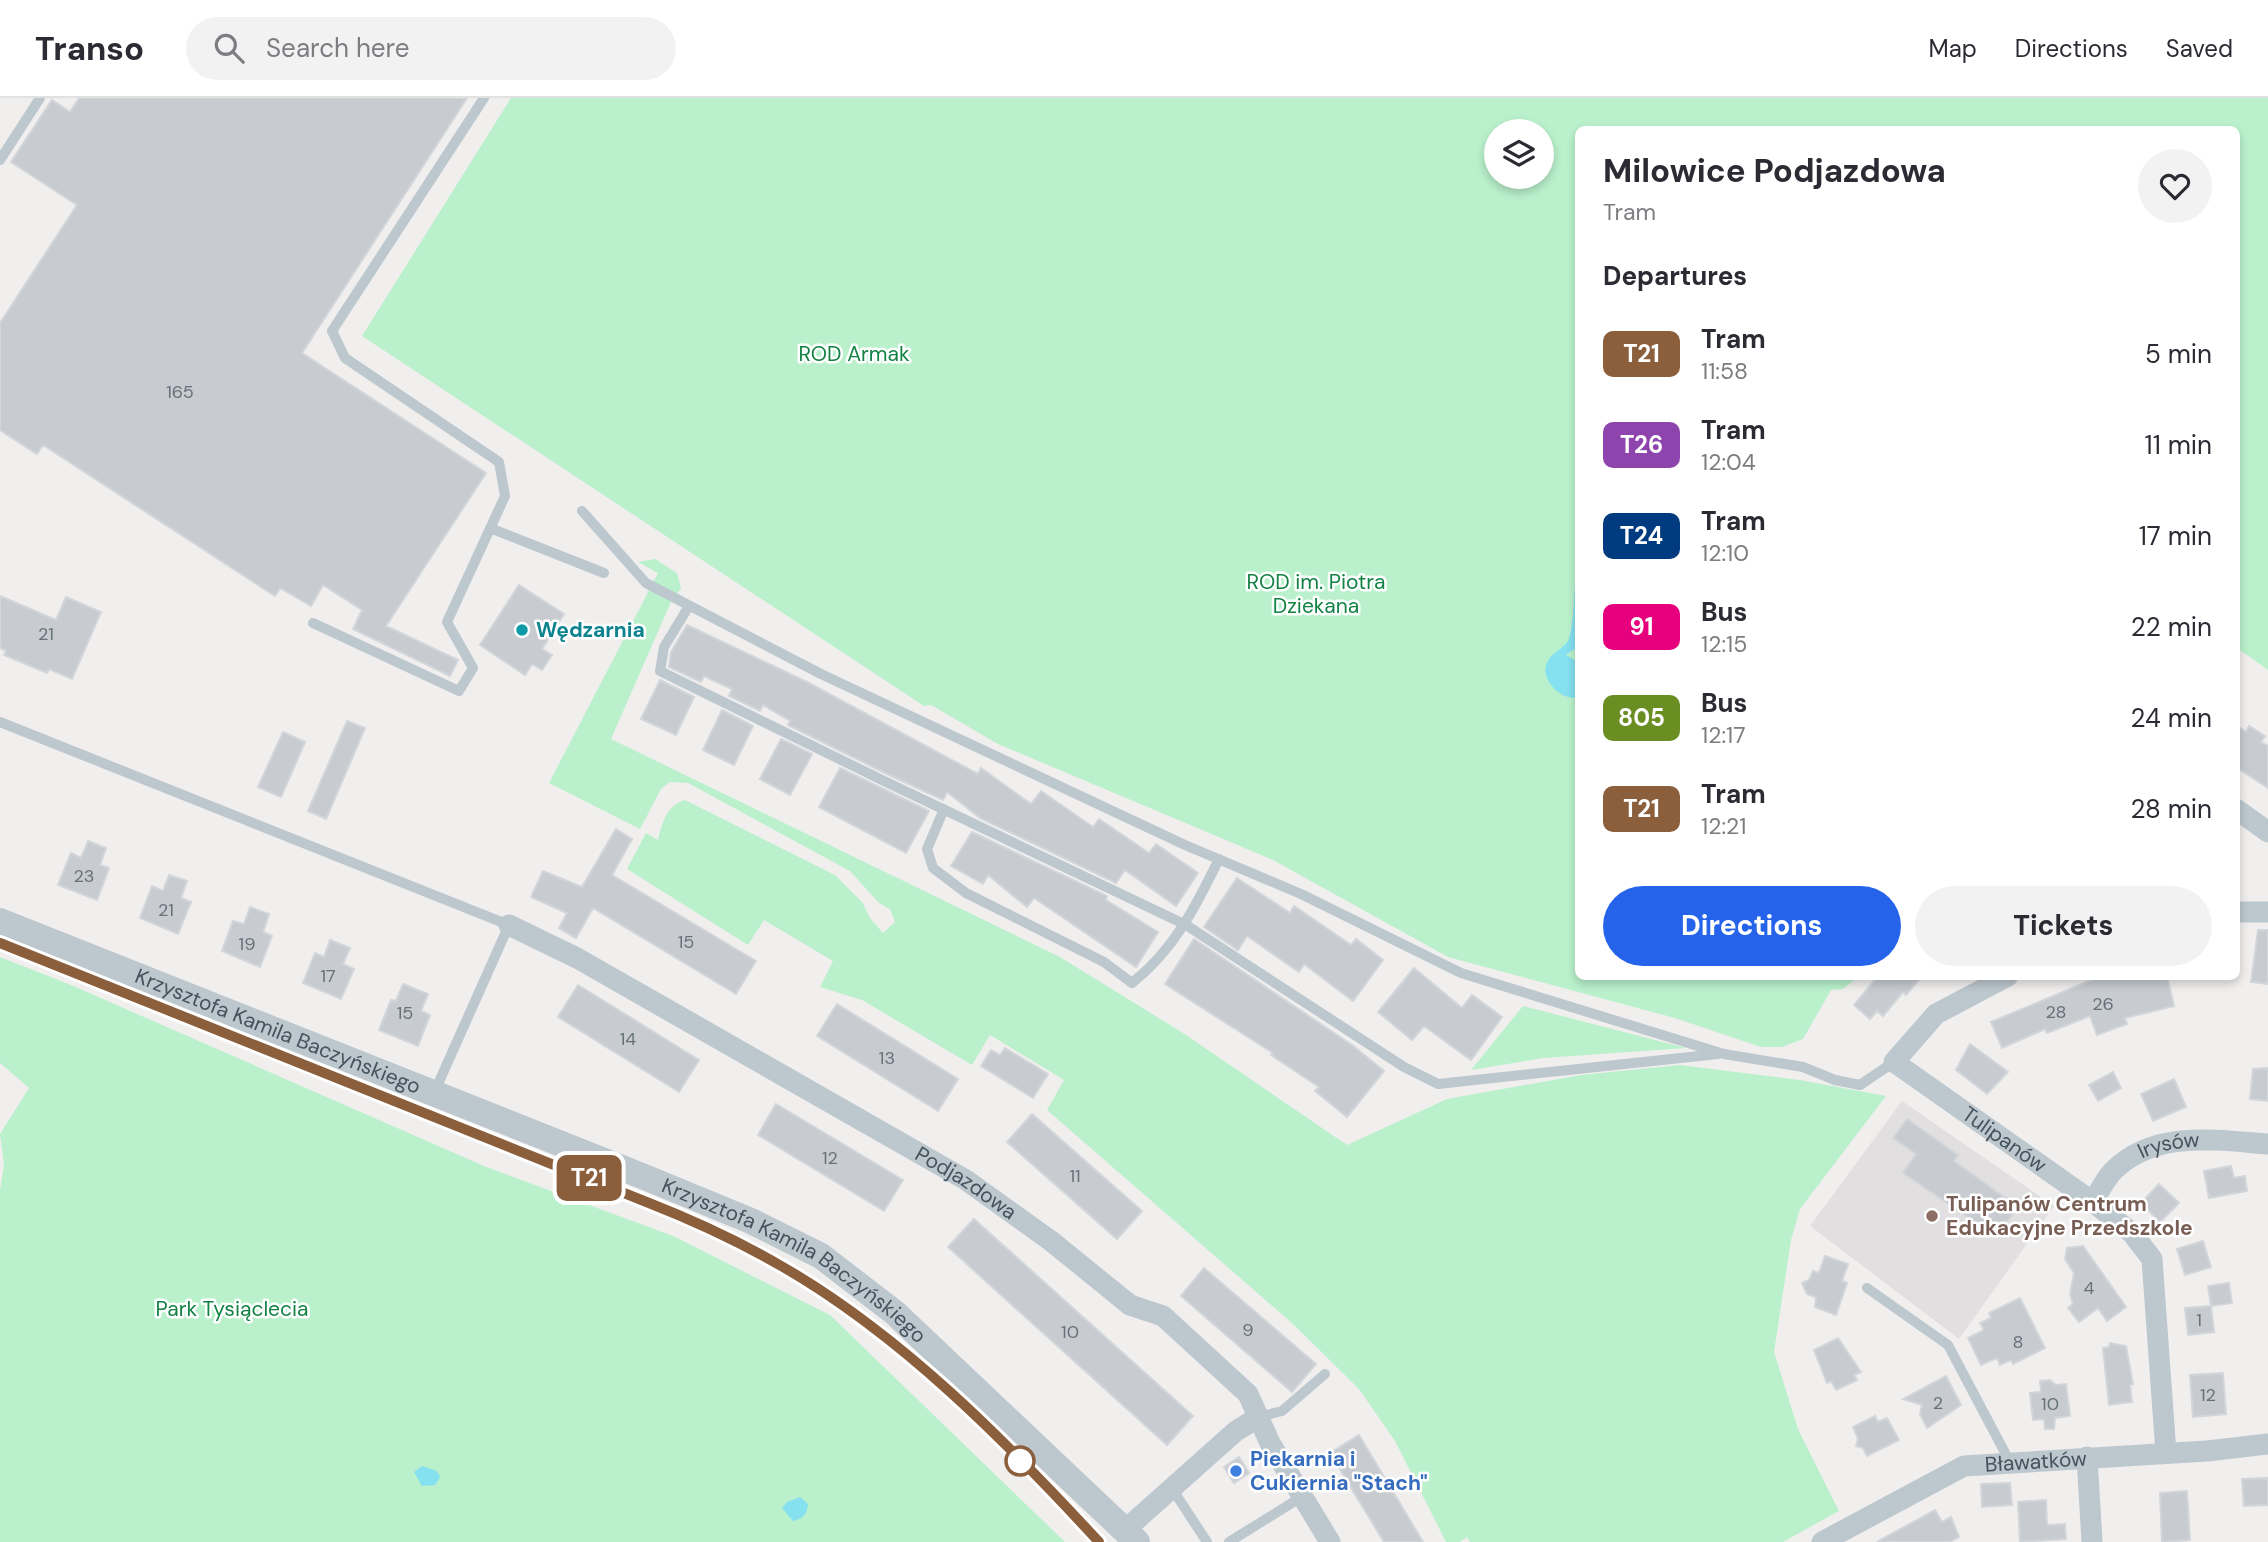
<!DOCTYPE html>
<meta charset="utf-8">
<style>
:root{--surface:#fff;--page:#f2f2f3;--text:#2b2b33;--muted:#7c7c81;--line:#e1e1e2;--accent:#2563eb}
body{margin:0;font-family:"DM Sans",sans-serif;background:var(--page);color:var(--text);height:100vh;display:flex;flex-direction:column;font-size:26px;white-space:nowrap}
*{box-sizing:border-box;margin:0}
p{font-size:23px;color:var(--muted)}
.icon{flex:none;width:38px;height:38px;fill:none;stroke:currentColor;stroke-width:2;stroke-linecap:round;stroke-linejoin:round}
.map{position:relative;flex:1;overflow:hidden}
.drawer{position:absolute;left:1575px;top:28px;width:665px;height:854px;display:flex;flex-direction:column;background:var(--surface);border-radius:10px;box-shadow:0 4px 10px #0003}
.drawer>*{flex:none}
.badge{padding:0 14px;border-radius:10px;font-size:24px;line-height:46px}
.fabs{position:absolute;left:1484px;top:21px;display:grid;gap:14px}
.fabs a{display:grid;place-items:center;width:70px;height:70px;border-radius:50%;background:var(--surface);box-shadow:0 4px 10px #0003;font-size:35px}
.map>.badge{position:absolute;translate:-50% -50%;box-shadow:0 0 0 4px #fff}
h2{padding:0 28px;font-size:26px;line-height:63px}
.round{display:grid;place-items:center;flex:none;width:74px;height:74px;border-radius:37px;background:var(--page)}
.head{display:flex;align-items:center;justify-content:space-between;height:119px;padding:0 28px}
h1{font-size:33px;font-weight:700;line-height:52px}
.cta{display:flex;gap:14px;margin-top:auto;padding:14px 28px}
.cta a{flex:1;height:80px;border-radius:42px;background:var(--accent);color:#fff;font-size:28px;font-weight:700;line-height:80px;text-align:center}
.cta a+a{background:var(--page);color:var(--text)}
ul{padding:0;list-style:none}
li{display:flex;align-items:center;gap:21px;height:91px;padding:0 28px}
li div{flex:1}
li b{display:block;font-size:26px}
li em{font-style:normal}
li .badge{min-width:77px;font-weight:700;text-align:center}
header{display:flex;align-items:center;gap:42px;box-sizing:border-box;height:98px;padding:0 35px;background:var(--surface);border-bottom:2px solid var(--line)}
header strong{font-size:33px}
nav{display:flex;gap:38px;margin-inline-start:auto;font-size:24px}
.search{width:490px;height:63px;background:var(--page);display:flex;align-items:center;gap:18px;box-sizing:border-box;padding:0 24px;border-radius:38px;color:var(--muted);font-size:26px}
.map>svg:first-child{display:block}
.education{fill:#e2dfe0}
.green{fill:#baf1cc;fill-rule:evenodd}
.water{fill:#85e0f0}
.building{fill:#c8ccd1;stroke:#d2d5da;stroke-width:2}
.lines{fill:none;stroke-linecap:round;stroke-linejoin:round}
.service{stroke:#bcc7ce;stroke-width:10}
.minor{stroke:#bcc7ce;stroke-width:21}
.tertiary{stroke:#bcc7ce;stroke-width:26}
.tram{stroke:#b0b4b9;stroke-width:2}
.line-casing{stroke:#fff;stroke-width:16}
.line{stroke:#8b5e3c;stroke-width:10}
.culture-dot{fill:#0f9aa8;stroke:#fff;stroke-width:2.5}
.education-dot{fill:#8d6e63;stroke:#fff;stroke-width:2.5}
.stop-dot{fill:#fff;stroke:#8b5e3c;stroke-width:3.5}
.shop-dot{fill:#3f7fe0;stroke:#fff;stroke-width:2.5}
.labels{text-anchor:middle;stroke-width:5;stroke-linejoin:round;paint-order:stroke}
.number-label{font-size:18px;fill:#66717a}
.park-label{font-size:21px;fill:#128244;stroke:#fff}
.culture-label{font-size:21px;font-weight:bold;fill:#0d838f;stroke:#fff;text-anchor:start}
.street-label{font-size:21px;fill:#46535d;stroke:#fff}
.education-label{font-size:21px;font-weight:bold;fill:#785e54;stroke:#fff;text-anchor:start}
.shop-label{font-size:21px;font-weight:bold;fill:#366cbe;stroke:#fff;text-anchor:start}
</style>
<header>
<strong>Transo</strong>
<div class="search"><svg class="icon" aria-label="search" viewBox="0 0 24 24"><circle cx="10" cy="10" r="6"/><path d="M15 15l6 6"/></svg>Search here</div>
<nav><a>Map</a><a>Directions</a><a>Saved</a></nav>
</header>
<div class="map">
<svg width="2268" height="1444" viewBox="0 0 2268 1444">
<rect width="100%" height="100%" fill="#f1eeee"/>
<path class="education" d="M1902 1003 2054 1108 1959 1241 1810 1128Z"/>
<path class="green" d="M511 0H2268V572L2237 550 2236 32H1578V878L1858 879 1843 891 1831 892 1803 941 1782 949H1761L1675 920 1448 859 1273 762 998 646 931 607 924 608 362 238ZM1496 33H1542V79H1496Z
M655 461 677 475 681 490 671 504 611 641 1060 859 1183 935 1347 1047 1447 1001 1581 977 1680 967 1800 982 1886 998 1800 1111 1791 1142 1774 1254 1798 1331 1839 1413 1783 1444H1470L1467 1439 1460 1444H1446L1395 1343 1359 1291 1293 1226 1047 1012 1064 982 990 937 972 967 862 902 820 889 833 863 764 822 748 847 627 771 646 735 658 742C662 725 667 707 685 702L835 777 862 804 870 820 883 835 895 824 890 811 879 805 850 773 688 685 670 684 661 691 640 731 549 685 658 475 638 464Z
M0 859 71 887 484 1068 673 1138 830 1217 1065 1444H0V1092L4 1067 0 1036 29 990 0 965Z
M1523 908 1686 950 1544 960 1471 972Z"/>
<path class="water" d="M1578 485V553L1574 551 1566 557 1578 564V599C1563 604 1541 583 1546 567 1550 555 1562 552 1568 543 1573 534 1574 501 1575 489Z
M422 1368 437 1373 440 1379 435 1387 422 1388 414 1374Z
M800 1399 808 1406C807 1416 803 1421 793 1423L782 1410 787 1404Z"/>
<path class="building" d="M79 0H467L302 255 486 375 386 528 458 562 450 578 353 531 362 512 323 487 311 508 280 490 275 498 43 347 37 356 0 332V225L77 107 11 64 52 2 70 14Z
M519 487 564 516 542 551 552 557 542 572 532 566 525 577 480 547Z
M0 498 56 522 66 499 101 514 72 581 49 571 47 575 4 557 6 553 0 550Z
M687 527 807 584 978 676 981 670 1031 706 1041 693 1093 729 1099 721 1149 755 1156 746 1198 775 1176 808 1125 772 1116 785 980 720 947 694 943 702 885 675 788 627 790 623 763 607 760 613 729 598 732 591 704 578 701 584 669 569 671 554Z
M660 582 694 599 676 637 641 621Z
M722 612 753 628 734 667 703 652Z
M347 623 365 630 326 721 308 713Z
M2236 627 2246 634 2249 628 2265 638 2261 644 2268 648V690L2236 669Z
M283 634 305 644 281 699 258 689Z
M781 641 812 656 790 697 760 681Z
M840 670 929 713 906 755 819 709Z
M616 731 632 741 612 777 756 863 736 896 593 810 576 840 559 830 567 815 531 799 543 773 582 789Z
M972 734 1107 798 1106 802 1158 834 1136 869 1034 800 1027 809 988 777 983 786 951 768Z
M88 743 106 750 100 767 109 770 97 802 58 787 71 755 81 760Z
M169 777 187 783 181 800 191 804 178 836 140 820 152 788 163 793Z
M1237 780 1290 815 1294 808 1351 847 1356 841 1383 862 1353 903 1304 866 1299 874 1247 838 1238 852 1204 829Z
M250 809 269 816 263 834 272 838 260 869 222 853 233 823 244 826Z
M2258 832H2268V886L2251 884Z
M1194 841 1352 947 1384 973 1347 1019 1315 993 1319 989 1271 957 1273 955 1165 886Z
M330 842 350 850 343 866 354 871 341 901 303 885 315 855 324 859Z
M1414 870 1462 910 1472 897 1502 919 1471 962 1424 928 1412 942 1378 914Z
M1878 878H1922L1906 897 1903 894 1883 918 1877 913 1870 921 1854 907Z
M2101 878H2167L2174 908 2125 920 2127 926 2097 937 2090 918 2047 935 2045 931 2002 950 1991 924Z
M403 886 428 896 421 913 430 917 418 948 379 932 391 902 396 903Z
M578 887 699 962 679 994 558 919Z
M837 906 958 981 938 1013 817 938Z
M1970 946 2008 974 1987 996 1956 972Z
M1005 950 1048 976 1033 1000 981 968 991 952 1000 957Z
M2268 970V1003L2250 1001 2253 971Z
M2113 974 2121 990 2098 1003 2089 987Z
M2174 981 2186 1009 2153 1023 2141 996Z
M776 1006 903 1082 884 1113 758 1037Z
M1032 1016 1142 1113 1117 1141 1007 1044Z
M1907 1021 1958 1057 1954 1063 2018 1109 1996 1138 1903 1075 1916 1056 1893 1040Z
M2231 1068 2234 1080 2245 1078 2247 1093 2209 1100 2204 1073Z
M2159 1086 2179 1105 2160 1124 2141 1105Z
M974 1121 1193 1318 1167 1347 948 1149Z
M2203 1143 2211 1169 2185 1177 2177 1151Z
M2083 1148 2126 1209 2107 1223 2098 1210 2079 1224 2068 1210 2073 1206 2070 1196 2074 1175 2065 1161 2067 1150Z
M1825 1158 1848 1166 1842 1183 1847 1185 1836 1217 1815 1209 1816 1199 1807 1196 1802 1185 1809 1182 1813 1173 1819 1175Z
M1204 1170 1316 1266 1292 1294 1181 1198Z
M2229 1185 2232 1205 2211 1208 2214 1234 2188 1237 2185 1210 2211 1208 2208 1188Z
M2020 1200 2045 1250 2013 1266 2011 1262 2000 1267 1997 1260 1981 1267 1968 1240 1984 1232 1980 1225 1991 1220 1989 1215Z
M1838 1240 1861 1274 1854 1277 1857 1282 1836 1292 1831 1283 1827 1285 1814 1252Z
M2110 1245 2126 1248 2133 1286 2130 1287 2132 1304 2109 1307 2103 1250 2109 1249Z
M2223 1275 2226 1316 2193 1319 2190 1277Z
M1946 1278 1961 1307 1927 1330 1920 1316 1922 1307 1903 1301Z
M2050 1282 2056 1287 2066 1286 2070 1318 2055 1320 2054 1331H2045L2044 1321 2033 1322 2030 1295 2041 1294 2040 1283Z
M1875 1318 1878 1324 1887 1320 1899 1342 1867 1358 1863 1350 1856 1348 1858 1341 1853 1329Z
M1359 1337 1423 1444H1384L1330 1355Z
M1239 1359 1249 1375 1234 1385 1224 1369Z
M2268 1380V1407L2244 1408 2242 1381Z
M2010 1385 2012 1407 1982 1409 1981 1386Z
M2187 1393 2190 1442 2162 1444 2160 1395Z
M2046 1402 2047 1427 2065 1426 2066 1441 2020 1444 2018 1404Z
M1935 1412 1942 1424 1951 1419 1959 1439 1950 1444H1877Z"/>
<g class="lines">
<path class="service" d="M0 62 40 0
M582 413 646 485 821 576 1185 747 1301 796 1461 875 1724 956 1803 969 1835 982 1860 987 1894 964
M490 430 604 475
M689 508 664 549 660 573 882 682 1186 827 1404 969 1438 986 1718 956
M313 525 459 593 473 570 447 524 505 398 499 364 345 260 332 233 484 0
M0 624 509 827 434 995
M944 711 927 751 933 770 966 795 1104 864 1132 885C1174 852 1196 808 1219 761
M1867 1190 1948 1247 2011 1366
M1259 1319 1282 1313 1325 1276
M1171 1389 1207 1444
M1229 1444 1303 1398"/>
<g class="minor">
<path d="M2236 711 2268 734"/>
<path d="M2236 814H2268"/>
<path id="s1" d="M509 827 577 860 966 1082 1051 1143 1130 1207 1163 1218 1248 1296 1270 1345 1330 1444"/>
<path id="s2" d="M2008 878 1936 916 1894 964 2093 1104 2132 1135 2152 1161 2166 1355"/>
<path id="s3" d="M2093 1104C2099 1094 2105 1081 2114 1072 2155 1032 2216 1042 2268 1046"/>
<path d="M2087 1359 2092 1444"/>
<path d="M1126 1431 1236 1333 1259 1319"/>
<path id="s4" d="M1822 1444 1964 1368 2207 1353 2268 1346"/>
</g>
<path class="tertiary" id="s5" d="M0 823 642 1078 751 1123 821 1158 895 1215 1137 1444"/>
<path class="tram" d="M0 845 674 1115C712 1131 749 1148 784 1169 902 1238 1007 1344 1099 1444"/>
</g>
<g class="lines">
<defs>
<path id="line" d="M0 845 649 1105C695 1123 740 1144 783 1169 901 1237 1007 1344 1099 1444"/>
</defs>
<use href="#line" class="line-casing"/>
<use href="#line" class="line"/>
</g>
<circle class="culture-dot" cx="522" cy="532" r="7"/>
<circle class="education-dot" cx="1932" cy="1118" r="7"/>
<circle class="stop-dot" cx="1020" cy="1363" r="14"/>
<circle class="shop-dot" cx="1236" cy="1373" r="7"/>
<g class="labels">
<g class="number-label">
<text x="180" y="300">165</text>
<text x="46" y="542">21</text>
<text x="84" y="784">23</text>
<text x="166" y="818">21</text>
<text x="686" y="850">15</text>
<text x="247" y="852">19</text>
<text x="328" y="884">17</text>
<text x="2103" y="912">26</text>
<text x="2056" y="920">28</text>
<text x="405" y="921">15</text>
<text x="628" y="947">14</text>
<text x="887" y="966">13</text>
<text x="830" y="1066">12</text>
<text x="1075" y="1084">11</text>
<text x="2089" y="1196">4</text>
<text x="2199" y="1228">1</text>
<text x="1248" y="1238">9</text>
<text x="1070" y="1240">10</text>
<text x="2018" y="1250">8</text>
<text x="2208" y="1303">12</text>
<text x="1938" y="1311">2</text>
<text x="2050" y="1312">10</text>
</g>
<g class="park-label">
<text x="854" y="263">ROD Armak</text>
<text x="1316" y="491">ROD im. Piotra<tspan x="1316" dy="24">Dziekana</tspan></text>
<text x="232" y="1218">Park Tysiąclecia</text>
</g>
<g class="culture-label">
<text x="536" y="539">Wędzarnia</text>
</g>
<g class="street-label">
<text dy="7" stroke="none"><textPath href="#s5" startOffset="299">Krzysztofa Kamila Baczyńskiego</textPath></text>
<text dy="7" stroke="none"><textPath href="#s2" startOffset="280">Tulipanów</textPath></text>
<text dy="7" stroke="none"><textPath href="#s3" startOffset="100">Irysów</textPath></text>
<text dy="7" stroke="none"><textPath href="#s1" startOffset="525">Podjazdowa</textPath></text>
<text dy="7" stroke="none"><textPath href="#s5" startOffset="866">Krzysztofa Kamila Baczyńskiego</textPath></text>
<text dy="7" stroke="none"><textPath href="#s4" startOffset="233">Bławatków</textPath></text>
</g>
<g class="education-label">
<text x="1946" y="1113">Tulipanów Centrum<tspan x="1946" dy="24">Edukacyjne Przedszkole</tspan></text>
</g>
<g class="shop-label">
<text x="1250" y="1368">Piekarnia i<tspan x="1250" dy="24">Cukiernia "Stach"</tspan></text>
</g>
</g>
</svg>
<div class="fabs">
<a><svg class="icon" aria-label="layers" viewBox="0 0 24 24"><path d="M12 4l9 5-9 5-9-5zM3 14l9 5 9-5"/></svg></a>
</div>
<b class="badge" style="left:589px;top:1080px;background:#8b5e3c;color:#fff">T21</b>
<section class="drawer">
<div class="head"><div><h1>Milowice Podjazdowa</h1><p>Tram</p></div><a class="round"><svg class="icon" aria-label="heart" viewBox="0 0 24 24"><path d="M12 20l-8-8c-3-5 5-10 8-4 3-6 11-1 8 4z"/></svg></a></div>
<h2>Departures</h2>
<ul>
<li><span class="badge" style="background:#8b5e3c;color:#fff">T21</span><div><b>Tram</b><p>11:58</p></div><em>5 min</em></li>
<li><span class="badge" style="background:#8e44ad;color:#fff">T26</span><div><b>Tram</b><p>12:04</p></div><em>11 min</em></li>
<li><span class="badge" style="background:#003b80;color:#fff">T24</span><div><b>Tram</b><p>12:10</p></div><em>17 min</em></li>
<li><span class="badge" style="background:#e6007e;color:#fff">91</span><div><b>Bus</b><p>12:15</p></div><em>22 min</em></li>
<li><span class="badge" style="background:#6b8e23;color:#fff">805</span><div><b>Bus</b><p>12:17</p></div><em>24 min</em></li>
<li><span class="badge" style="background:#8b5e3c;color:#fff">T21</span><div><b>Tram</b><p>12:21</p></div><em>28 min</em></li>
</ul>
<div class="cta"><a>Directions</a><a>Tickets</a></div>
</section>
</div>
